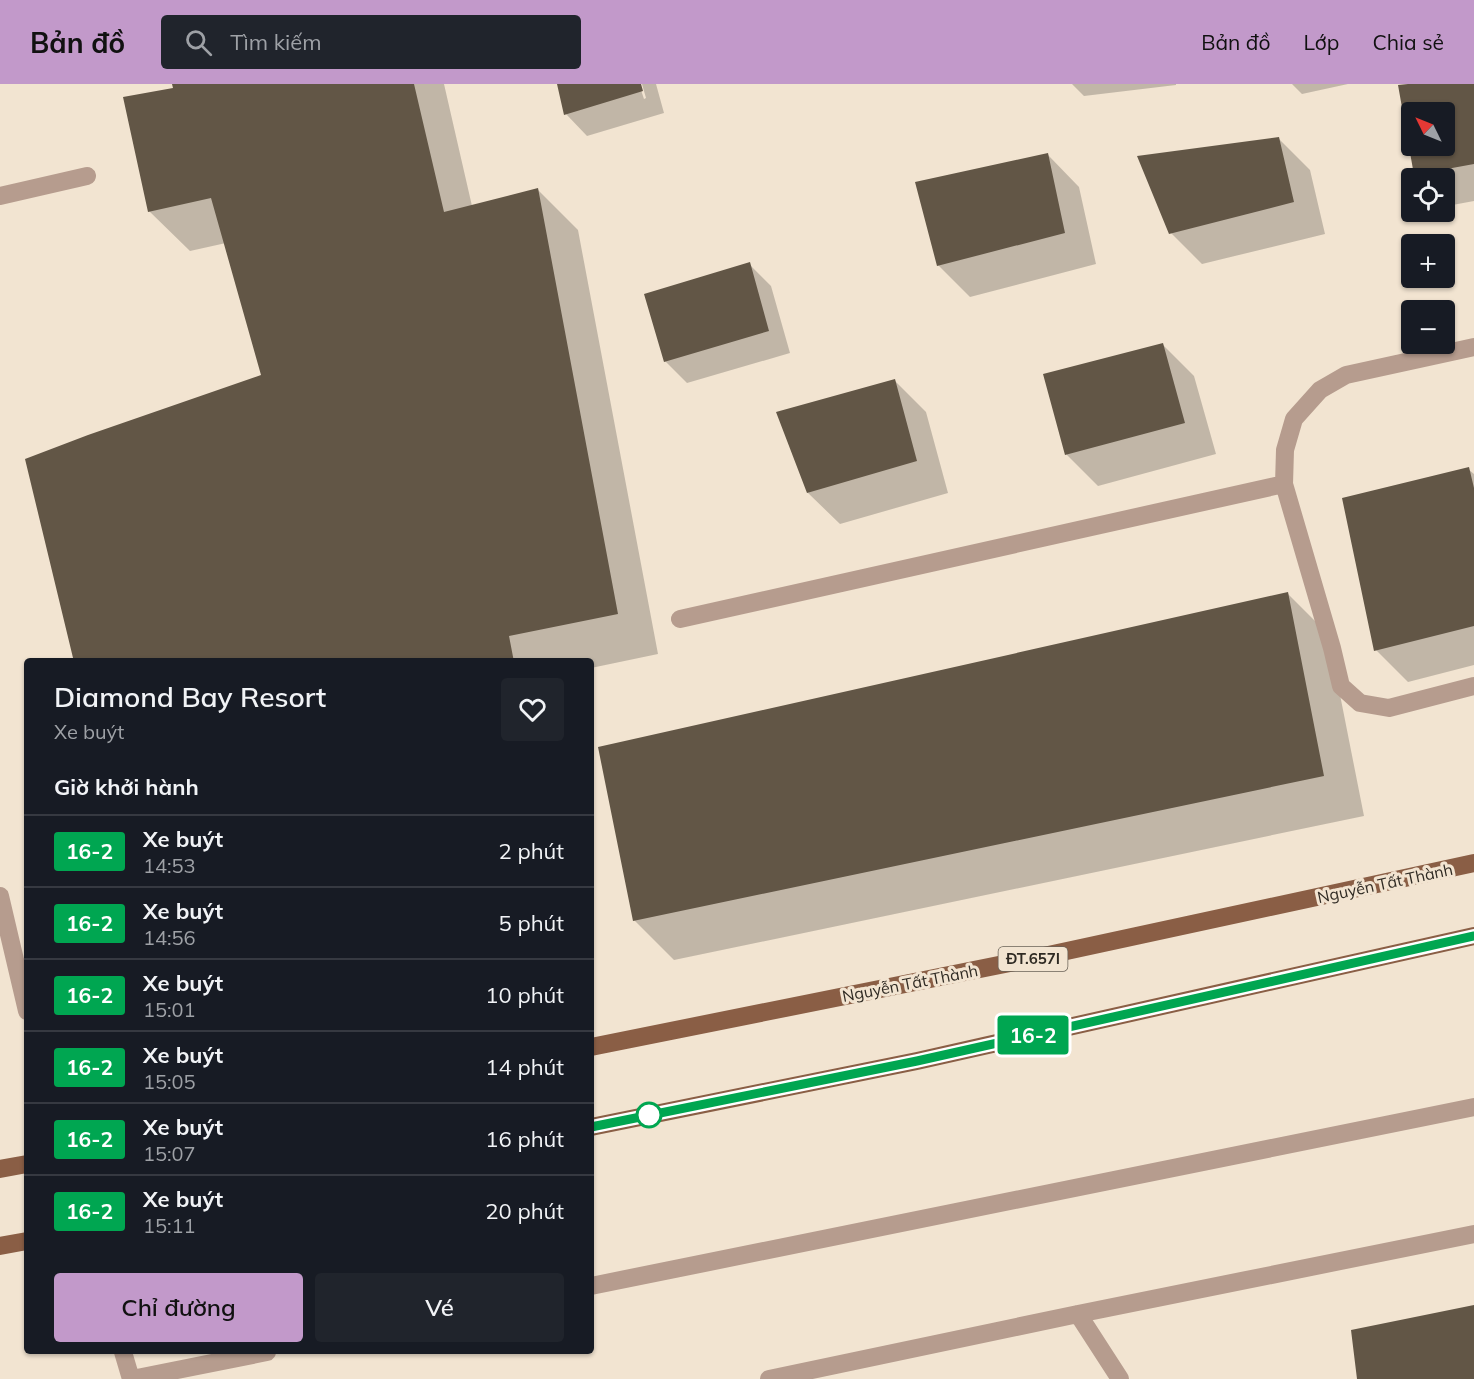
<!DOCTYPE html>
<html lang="vi">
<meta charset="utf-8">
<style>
:root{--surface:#171b24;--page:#20242c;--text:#f1f3f6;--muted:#9ea1a6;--line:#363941;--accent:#c299ca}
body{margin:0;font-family:Mulish,sans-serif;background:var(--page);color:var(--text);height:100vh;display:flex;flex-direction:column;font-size:22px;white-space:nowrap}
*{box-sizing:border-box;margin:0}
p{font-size:20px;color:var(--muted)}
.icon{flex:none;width:33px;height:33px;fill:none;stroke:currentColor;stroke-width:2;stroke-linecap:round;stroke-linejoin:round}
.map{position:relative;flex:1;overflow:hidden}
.panel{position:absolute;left:24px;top:574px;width:570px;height:696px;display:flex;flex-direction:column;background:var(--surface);border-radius:6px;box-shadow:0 2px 4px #0004}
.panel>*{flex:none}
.badge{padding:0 12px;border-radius:4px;font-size:21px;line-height:39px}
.needle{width:39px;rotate:313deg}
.fabs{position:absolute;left:1401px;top:18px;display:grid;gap:12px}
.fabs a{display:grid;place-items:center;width:54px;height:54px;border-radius:6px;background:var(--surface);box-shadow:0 2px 4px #0004;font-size:30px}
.map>.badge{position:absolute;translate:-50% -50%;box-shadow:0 0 0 3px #fff}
h2{padding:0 30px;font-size:22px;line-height:54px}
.round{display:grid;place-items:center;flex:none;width:63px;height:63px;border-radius:6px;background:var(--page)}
.overview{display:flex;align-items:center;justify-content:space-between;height:102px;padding:0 30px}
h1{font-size:28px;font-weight:600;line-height:45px}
.primary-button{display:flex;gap:12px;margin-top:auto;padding:12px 30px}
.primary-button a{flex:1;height:69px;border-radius:6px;background:var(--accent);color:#111;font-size:24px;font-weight:600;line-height:69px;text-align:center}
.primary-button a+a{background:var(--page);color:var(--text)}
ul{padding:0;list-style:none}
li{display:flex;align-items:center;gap:18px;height:72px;padding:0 30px;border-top:2px solid var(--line)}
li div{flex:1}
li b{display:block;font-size:22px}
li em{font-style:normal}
li .badge{min-width:66px;font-weight:700;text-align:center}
header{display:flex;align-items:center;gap:36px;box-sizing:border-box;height:84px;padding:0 30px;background:var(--accent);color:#111}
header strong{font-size:28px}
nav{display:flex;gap:33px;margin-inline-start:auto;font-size:21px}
.search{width:420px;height:54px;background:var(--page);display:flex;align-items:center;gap:15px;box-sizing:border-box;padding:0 21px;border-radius:6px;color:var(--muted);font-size:22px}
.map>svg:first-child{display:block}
.shadow{fill:#0003;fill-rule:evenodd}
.building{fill:#625646;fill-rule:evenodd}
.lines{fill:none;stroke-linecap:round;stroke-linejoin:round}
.lane{stroke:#b69c8e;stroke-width:18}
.primary{stroke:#8a5e45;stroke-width:18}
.line-casing{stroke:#fff;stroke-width:14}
.line{stroke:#00a651;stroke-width:9}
.stop-dot{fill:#fff;stroke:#00a651;stroke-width:3}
.labels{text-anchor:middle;stroke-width:6;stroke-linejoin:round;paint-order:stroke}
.shield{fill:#f2e4d1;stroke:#6a6257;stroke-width:1.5}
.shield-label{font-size:15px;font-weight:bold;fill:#2f2a23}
.street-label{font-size:16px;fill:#2f2a23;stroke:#f2e4d1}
</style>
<header>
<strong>Bản đồ</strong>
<div class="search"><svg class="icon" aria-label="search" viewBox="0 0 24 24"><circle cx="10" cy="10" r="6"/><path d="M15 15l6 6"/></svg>Tìm kiếm</div>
<nav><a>Bản đồ</a><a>Lớp</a><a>Chia sẻ</a></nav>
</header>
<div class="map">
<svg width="1474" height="1295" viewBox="0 0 1474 1295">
<rect width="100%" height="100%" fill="#f2e4d1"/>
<path class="shadow" d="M174 0H444L472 122 538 106 578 146 658 570 591 584V578H76L263 292 226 159 190 167 149 127 174 5Z
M559 0H639L644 15 646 14 642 0H656L664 29 587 52 566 30Z
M1072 0H1176V1L1084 12Z
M1292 0H1348L1302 10Z
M1418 0H1474V117L1447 122 1444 119V94H1420L1415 90 1400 3ZM1412 28H1444V62H1412Z
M1278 54 1310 86 1325 150 1202 180 1171 149Z
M1048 71 1079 103 1096 180 970 213 938 181Z
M749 180 771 202 790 269 687 299 665 277Z
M1163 261 1194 292 1216 370 1098 402 1067 371 1045 291Z
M894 296 926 328 948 409 840 440 808 409Z
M1468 385 1474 390V581L1408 598 1376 566Z
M1288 510 1328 550 1364 732 674 876 634 836Z"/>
<path class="building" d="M172 0H414L444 128 538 104 618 530 509 552 514 578H74L25 375 88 351 261 291 211 114 148 128 123 13 173 4Z
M557 0H641L643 7 564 31Z
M1408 0H1474V80L1414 91 1398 1ZM1412 28H1444V62H1412Z
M1279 53 1294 118 1169 150 1137 72Z
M1048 69 1065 149 937 182 915 98Z
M750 178 769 247 664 278 644 210Z
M1163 259 1185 339 1065 371 1043 290Z
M895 295 917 377 807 409 776 328Z
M1469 383 1474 404V542L1374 567 1342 414Z
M1288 508 1324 692 633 837 598 663Z
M1474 1221V1295H1357L1351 1246Z"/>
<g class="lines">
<path class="lane" d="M0 112 87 92
M1474 263 1346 291 1320 306 1294 335 1285 366 1284 400 1332 564 1341 602 1360 619 1389 624 1474 602
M680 535 1284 400
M0 812 27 927
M591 1202 1474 1023
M1078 1230 1120 1295
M123 1268 131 1295
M132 1295 267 1268
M769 1295 1078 1230 1474 1150"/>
<path class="primary" d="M591 963 1039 873 1474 779
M591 1043 917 977 1474 852
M0 1085 27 1080
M0 1162 27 1157"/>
</g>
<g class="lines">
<defs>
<path id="line" d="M591 1043 917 977 1474 852"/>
</defs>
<use href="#line" class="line-casing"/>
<use href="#line" class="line"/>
</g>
<circle class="stop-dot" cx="649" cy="1031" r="12"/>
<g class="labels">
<rect class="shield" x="998.5" y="863" width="69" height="24" rx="4.5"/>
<g class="shield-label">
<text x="1033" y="880">ĐT.657I</text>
</g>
<g class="street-label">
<text transform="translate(1385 799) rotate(-12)" y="6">Nguyễn Tất Thành</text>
<text transform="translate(910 899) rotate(-11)" y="6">Nguyễn Tất Thành</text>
</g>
</g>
</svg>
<div class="fabs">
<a><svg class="needle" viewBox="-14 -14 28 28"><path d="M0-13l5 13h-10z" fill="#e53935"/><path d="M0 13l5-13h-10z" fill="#9ea1a6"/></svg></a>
<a><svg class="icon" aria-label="locate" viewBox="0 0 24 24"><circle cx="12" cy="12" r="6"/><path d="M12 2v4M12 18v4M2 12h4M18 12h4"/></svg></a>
<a>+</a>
<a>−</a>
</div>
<b class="badge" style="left:1033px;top:951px;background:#00a651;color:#fff">16-2</b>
<section class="panel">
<div class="overview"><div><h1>Diamond Bay Resort</h1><p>Xe buýt</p></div><a class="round"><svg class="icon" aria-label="heart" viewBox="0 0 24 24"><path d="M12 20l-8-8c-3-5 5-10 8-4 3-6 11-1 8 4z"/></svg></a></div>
<h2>Giờ khởi hành</h2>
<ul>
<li><span class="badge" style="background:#00a651;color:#fff">16-2</span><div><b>Xe buýt</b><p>14:53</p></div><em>2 phút</em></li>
<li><span class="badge" style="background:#00a651;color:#fff">16-2</span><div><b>Xe buýt</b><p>14:56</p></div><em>5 phút</em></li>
<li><span class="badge" style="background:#00a651;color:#fff">16-2</span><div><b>Xe buýt</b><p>15:01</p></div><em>10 phút</em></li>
<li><span class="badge" style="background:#00a651;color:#fff">16-2</span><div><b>Xe buýt</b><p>15:05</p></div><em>14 phút</em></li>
<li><span class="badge" style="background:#00a651;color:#fff">16-2</span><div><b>Xe buýt</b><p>15:07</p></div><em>16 phút</em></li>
<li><span class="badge" style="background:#00a651;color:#fff">16-2</span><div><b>Xe buýt</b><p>15:11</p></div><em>20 phút</em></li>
</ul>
<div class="primary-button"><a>Chỉ đường</a><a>Vé</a></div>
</section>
</div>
